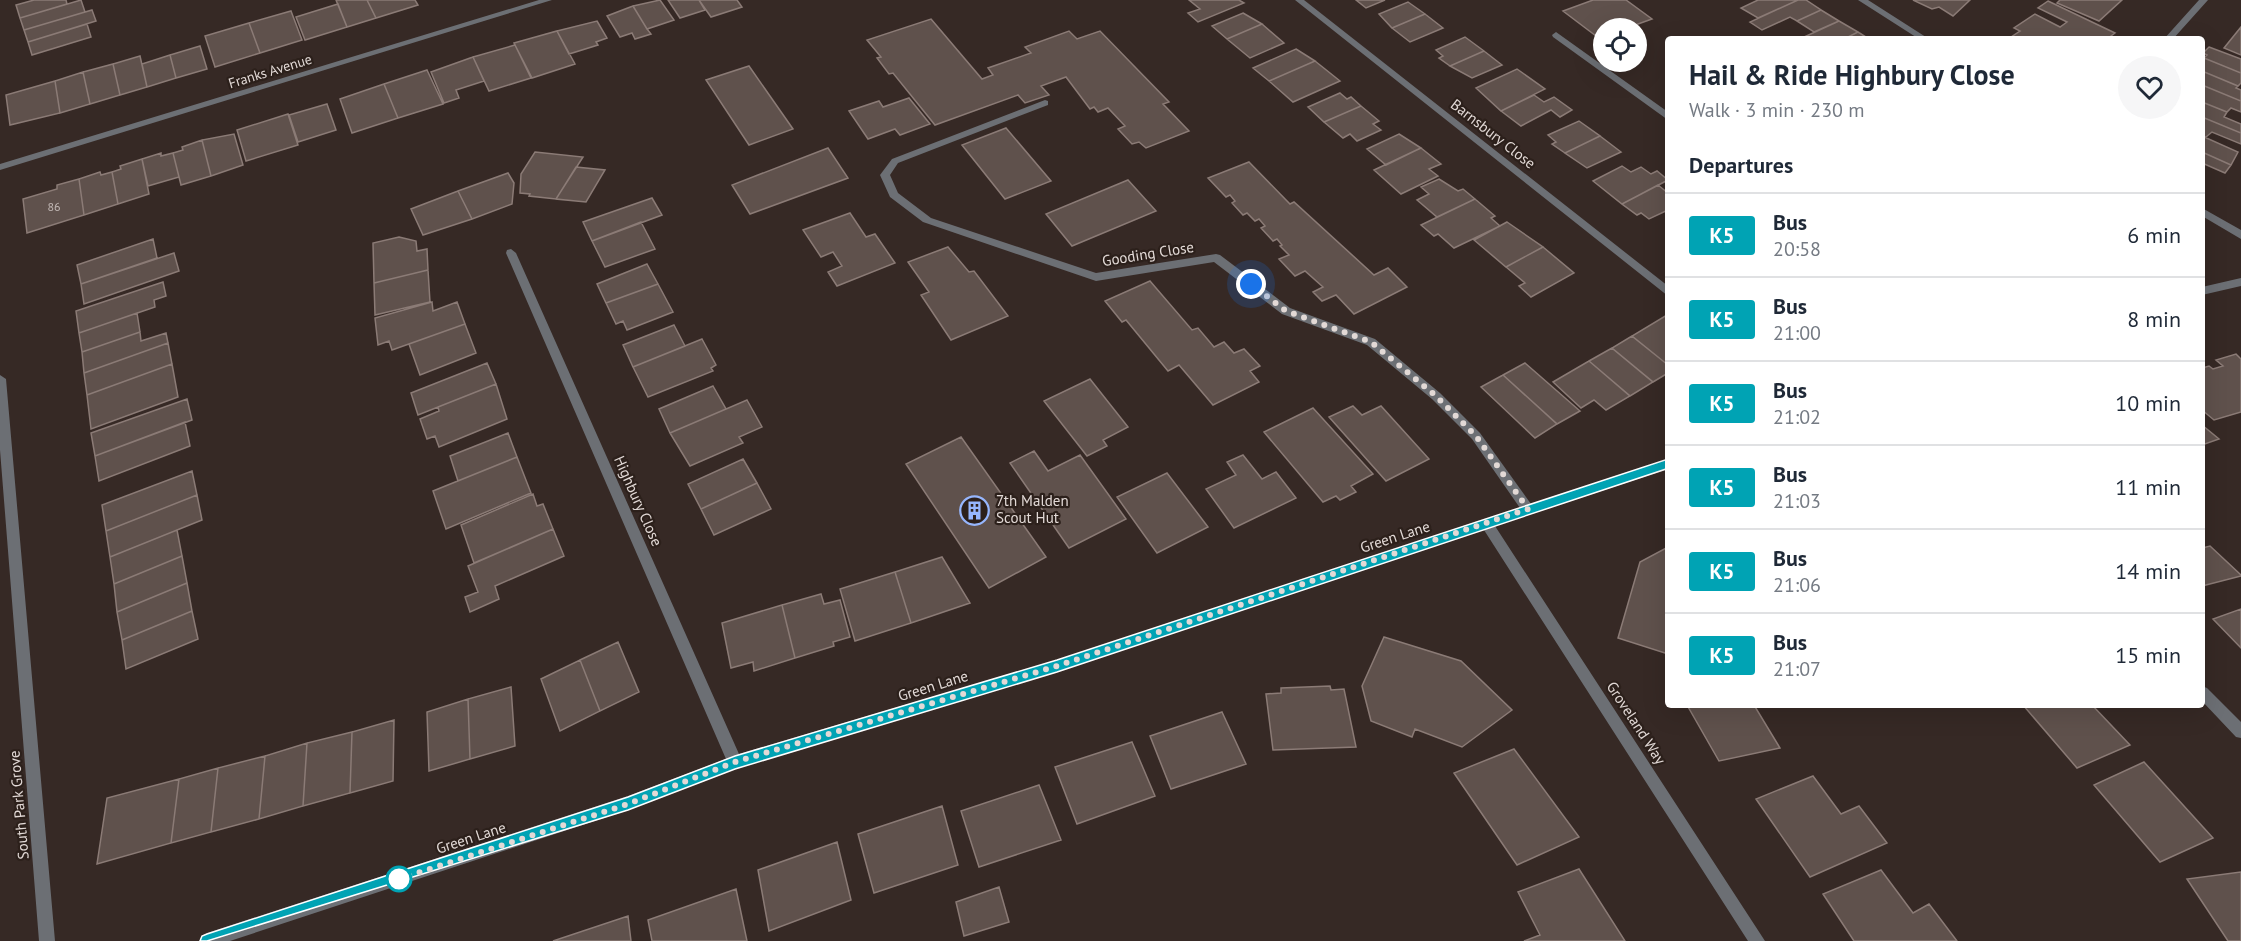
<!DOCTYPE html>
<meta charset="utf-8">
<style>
:root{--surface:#fff;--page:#f6f6f7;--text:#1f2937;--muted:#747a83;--line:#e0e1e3}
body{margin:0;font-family:"PT Sans",sans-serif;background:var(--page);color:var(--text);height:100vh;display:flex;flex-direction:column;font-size:22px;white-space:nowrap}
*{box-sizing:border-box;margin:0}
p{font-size:20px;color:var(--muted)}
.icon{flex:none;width:33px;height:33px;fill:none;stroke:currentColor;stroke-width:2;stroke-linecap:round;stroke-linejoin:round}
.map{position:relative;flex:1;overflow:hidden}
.drawer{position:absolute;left:1665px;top:36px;width:540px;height:672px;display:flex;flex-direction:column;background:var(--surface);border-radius:6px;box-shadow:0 6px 24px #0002}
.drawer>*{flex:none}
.badge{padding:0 12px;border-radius:4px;font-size:21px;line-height:39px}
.buttons{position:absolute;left:1593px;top:18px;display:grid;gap:12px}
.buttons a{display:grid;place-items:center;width:54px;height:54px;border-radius:50%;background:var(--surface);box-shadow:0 6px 24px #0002;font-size:30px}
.you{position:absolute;width:30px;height:30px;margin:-15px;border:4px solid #fff;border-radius:50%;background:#1a73e8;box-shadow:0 0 0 9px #1a73e833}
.map>.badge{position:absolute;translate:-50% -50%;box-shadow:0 0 0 3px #fff}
h2{padding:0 24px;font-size:22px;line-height:54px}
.round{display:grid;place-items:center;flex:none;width:63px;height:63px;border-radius:32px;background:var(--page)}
.headline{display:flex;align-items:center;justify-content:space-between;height:102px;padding:0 24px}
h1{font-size:28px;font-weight:600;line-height:45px}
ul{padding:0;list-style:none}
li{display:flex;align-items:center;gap:18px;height:84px;padding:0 24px;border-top:2px solid var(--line)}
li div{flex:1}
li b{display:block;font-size:22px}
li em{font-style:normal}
li .badge{min-width:66px;font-weight:700;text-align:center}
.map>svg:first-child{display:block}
.building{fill:#5f514c;stroke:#8b7b76;stroke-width:1.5}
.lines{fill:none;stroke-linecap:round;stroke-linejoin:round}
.minor{fill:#6c6f74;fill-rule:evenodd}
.tertiary{fill:#6c6f74;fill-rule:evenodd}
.line{fill:#00a3b4;stroke:#fff;stroke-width:1.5}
.walk{stroke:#e2d9d6;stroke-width:6;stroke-dasharray:0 10.8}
.stop-dot{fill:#fff;stroke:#00a3b4;stroke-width:3}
.labels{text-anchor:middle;stroke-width:4.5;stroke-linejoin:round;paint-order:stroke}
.number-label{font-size:12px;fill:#c1b7b4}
.far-street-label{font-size:14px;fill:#e2d9d6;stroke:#2c201b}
.street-label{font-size:15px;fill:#e2d9d6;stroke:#2c201b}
.poi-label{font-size:15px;fill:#e2d9d6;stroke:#2c201b;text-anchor:start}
</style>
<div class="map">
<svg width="2241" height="941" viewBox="0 0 2241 941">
<rect width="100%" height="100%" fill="#362925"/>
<path class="building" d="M34 0H66L67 4 20 18 16 5Z
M81 0 85 12 24 30 20 18Z
M336 0H367L376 18 347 27Z
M367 0H415L418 5 376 18Z
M660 0 674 20 647 29 633 6Z
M668 0H699L705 10 680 18Z
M699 0H737L742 7 711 17Z
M1189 0H1239L1244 3 1198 22 1188 13 1200 9Z
M1356 0H1385L1366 8Z
M1593 0H1626L1652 19 1627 28H1604V38L1600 39 1563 11Z
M1758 0H1798L1758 18 1741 8Z
M1798 0H1806L1821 10 1797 21 1790 17 1762 30 1750 22Z
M1913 0H1970L1953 16 1939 7 1932 9Z
M2060 0H2122L2099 21 2057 3Z
M2048 1 2115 33 2107 39H2008L2020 31 2014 28 2035 14 2060 27 2067 22 2038 8Z
M1408 2 1425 14 1392 28 1379 14Z
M338 4 347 27 305 40 296 17Z
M633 6 647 29 651 34 635 39 632 33 620 37 607 16Z
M92 10 96 21 28 42 24 30Z
M1821 10 1839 21 1814 32 1797 21Z
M291 11 302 40 260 53 249 23Z
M1243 13 1262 24 1227 39 1212 26Z
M1425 14 1443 28 1410 42 1392 28Z
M931 19 982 79 993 75 988 68 1031 53 1025 47 1069 31 1077 39 1100 31 1169 102 1163 104 1189 131 1146 148 1139 142 1132 144 1118 129 1125 126 1108 108 1098 112 1094 107 1090 109 1066 77 1041 86 1049 95 1025 103 1018 95 935 125 893 73 889 74 877 58 881 57 867 40Z
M597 21 607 38 596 42 598 45 569 54 557 31Z
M1839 21 1858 32 1844 39 1802 38Z
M249 23 260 53 215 67 205 36Z
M87 24 91 37 32 55 28 42Z
M1262 24 1284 43 1250 58 1227 39Z
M2241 27V55L2224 48Z
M557 31 575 64 532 78 514 43Z
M1858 32 1869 39H1844Z
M1465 37 1484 51 1450 66 1439 58 1443 56 1436 50Z
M515 45 531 78 489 91 473 57Z
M200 46 207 69 176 78 170 55Z
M2209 47 2241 59V73L2204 58 2207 55 2203 53Z
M1296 49 1315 61 1269 81 1253 68Z
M1484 51 1502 65 1472 78 1450 66Z
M170 55 176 78 147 87 142 64Z
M140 56 147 87 120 95 113 64Z
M473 57 484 81 456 90 459 98 444 103 431 72Z
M2204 58 2241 73V83L2238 86 2202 71Z
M1315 61 1340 81 1293 102 1269 81Z
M113 64 120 95 90 104 83 72Z
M749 66 793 129 749 145 706 80Z
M1517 69 1545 89 1501 111 1476 88Z
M427 70 443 104 398 118 384 84Z
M2202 71 2238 86 2236 88 2241 90V101L2202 85Z
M83 72 90 104 60 113 55 81Z
M55 81 60 113 10 125 6 95Z
M384 84 398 118 352 133 340 99Z
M2202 85 2241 101V112L2231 108 2227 112 2202 102Z
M1340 93 1347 99 1351 97 1361 106 1324 122 1308 107Z
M1534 95 1544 102 1554 97 1572 110 1560 117 1551 110 1521 126 1501 111Z
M909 98 930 124 900 135 895 129 868 139 849 111 879 101 883 107Z
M2202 102 2227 112 2224 117 2241 124V133L2202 117Z
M327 104 336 130 298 142 289 115Z
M1361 106 1379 121 1373 124 1381 130 1357 141 1350 134 1343 138 1324 122Z
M288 114 298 145 246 161 237 130Z
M2202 117 2241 133V144L2212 132 2206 137 2202 136Z
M1579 121 1600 136 1565 153 1552 144 1556 142 1548 135Z
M1006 128 1051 181 1005 199 962 145Z
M234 134 243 165 211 176 202 140Z
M1399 134 1421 148 1386 165 1367 149Z
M1600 136 1621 152 1587 168 1565 153Z
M2202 136 2238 152 2231 165 2202 152Z
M202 140 211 176 181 185 173 153 183 150 182 147Z
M828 148 848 178 750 214 732 185Z
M1421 148 1441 164 1429 169 1438 176 1401 194 1374 170Z
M535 152 583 157 556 199 529 196 530 194 520 193 521 174Z
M2202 152 2231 165 2225 173 2202 163Z
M161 153V156L173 153 179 177 148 186 142 159Z
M142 159 149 194 118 204 112 172 121 169 120 166Z
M1249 162 1290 204 1294 202 1374 275 1388 268 1407 287 1354 314 1336 295 1322 301 1313 292 1323 287 1305 271 1295 276 1279 259 1289 255 1280 246 1282 245 1277 239 1273 241 1261 228 1265 226 1259 219 1255 221 1247 213 1243 215 1232 203 1235 201 1230 195 1226 197 1208 178Z
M1622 166 1631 172 1641 167 1651 174 1657 171 1668 180 1622 204 1593 181Z
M576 167 605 170 586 202 556 199Z
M100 172 101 175 112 172 118 204 84 215 79 179Z
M508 173 514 183 512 204 472 219 458 191Z
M79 179 84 215 27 233 23 199 57 189V185Z
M1439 179 1458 191 1463 189 1475 199 1437 217 1417 200 1429 194 1421 187Z
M1128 180 1156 211 1072 246 1046 214Z
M1658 185 1668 193V210L1649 219 1641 213 1637 215 1622 204Z
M458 191 472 219 423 235 411 209Z
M652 198 662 215 592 241 583 222Z
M1475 199 1495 216 1491 218 1500 226 1454 248 1438 234 1434 236 1421 225Z
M850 213 866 237 875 234 895 263 837 286 828 272 842 266 833 252 821 257 803 230Z
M641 222 655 249 605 267 592 241Z
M1507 222 1543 247 1506 267 1474 240Z
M399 237 416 241 417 251 427 249 428 270 374 283 373 243Z
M153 239 157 258 81 284 77 265Z
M948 247 969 272 974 271 1008 316 951 340 921 295 929 292 908 262Z
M1543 247 1574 273 1531 297 1519 286 1525 283 1506 267Z
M174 253 179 271 84 304 81 284Z
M647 264 658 284 606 303 597 284Z
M428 270 430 302 375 315 374 283Z
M1150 281 1192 330 1198 328 1214 347 1224 342 1234 353 1244 349 1260 366 1250 371 1259 382 1213 405 1179 365 1168 371 1126 320 1122 322 1105 301Z
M163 282 166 296 154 300 155 307 79 333 76 311Z
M658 284 673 312 627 330 623 321 616 324 606 303Z
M432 302 433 311 457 302 465 324 392 350 389 341 378 345 375 318Z
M137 313 140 332 82 352 79 333Z
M1667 315 1668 316V365L1632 336Z
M465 324 476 353 420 375 409 344Z
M674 325 685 346 633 367 623 345Z
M140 332 141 341 166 333 168 343 84 373 82 352Z
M1632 336 1668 365V373L1653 382 1612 348Z
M702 339 716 365 711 368 713 371 648 397 633 367Z
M168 343 172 364 87 395 84 373Z
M1612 348 1653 382 1630 396 1589 361Z
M2236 354 2241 359V412L2214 420 2202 410V368L2209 366 2213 369 2223 366 2216 360Z
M1589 361 1630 396 1606 410 1594 400 1581 408 1553 382Z
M487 363 496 384 418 415 411 393Z
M1525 363 1580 411 1557 424 1503 375Z
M172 364 178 397 91 429 87 395Z
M1503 375 1557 424 1535 438 1481 387Z
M1090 379 1128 427 1103 440 1107 446 1087 456 1044 401Z
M496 384 507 419 439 447 435 436 427 439 420 419 439 411 438 407Z
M713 386 726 409 670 433 659 409Z
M187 399 192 420 95 456 91 433Z
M747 400 762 427 739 437 743 443 690 466 670 433Z
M1353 406 1362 415 1381 406 1429 459 1386 481 1329 417Z
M1313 408 1373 474 1351 486 1356 492 1340 500 1336 496 1323 502 1264 432Z
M185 422 190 446 99 481 95 456Z
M2202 425 2219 439 2202 445Z
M508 433 517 457 458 481 450 456Z
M961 437 1046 557 989 588 906 464Z
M1034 451 1048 471 1080 455 1126 519 1069 548 1010 463Z
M1243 455 1262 479 1276 472 1296 498 1234 528 1206 489 1236 475 1227 462Z
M517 457 531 493 446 529 433 491Z
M743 459 757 483 701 509 688 484Z
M192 471 197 495 106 531 102 505Z
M1167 473 1208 527 1157 553 1117 497Z
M757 483 771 509 714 535 701 509Z
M533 494 537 506 543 504 553 529 474 563 461 525Z
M197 495 202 520 110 557 106 531Z
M553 529 564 556 495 586 499 599 470 612 465 597 478 592 468 566Z
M177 530 182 556 114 584 110 557Z
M2210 546 2241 575V576L2202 586V548Z
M1668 547V654L1618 638 1640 562Z
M182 556 187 583 117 612 114 584Z
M942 557 970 603 911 623 895 572Z
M895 572 911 623 855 641 840 589Z
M187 583 192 611 122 640 117 612Z
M821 594 824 604 840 600 850 637 833 642 834 646 795 658 782 605Z
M782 605 795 658 754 671 753 662 731 668 722 623Z
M2241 609V648L2213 619Z
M192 611 198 639 126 669 122 640Z
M1384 637 1461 661 1512 710 1462 747 1415 729 1412 737 1371 721 1362 686Z
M618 642 639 692 600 711 580 660Z
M580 660 600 711 560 731 541 679Z
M1330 686 1331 690 1344 689 1356 747 1273 750 1266 694 1281 693V688Z
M511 687 515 746 470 759 468 699Z
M468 699 470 759 429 771 427 712Z
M1687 705H1754L1780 748 1719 761Z
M2023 705H2092L2130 745 2077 768Z
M1222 712 1246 764 1171 789 1150 736Z
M394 720 393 781 350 793 352 732Z
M352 732 350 793 303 806 307 743Z
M1132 742 1155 796 1077 824 1055 767Z
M307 743 303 806 259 819 265 756Z
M1514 749 1579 837 1517 865 1454 773Z
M265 756 259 819 211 832 218 768Z
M2144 762 2213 838 2160 862 2094 785Z
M218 768 211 832 171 843 179 779Z
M1813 776 1841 814 1859 806 1887 843 1810 877 1756 799Z
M179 779 171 843 97 864 107 798Z
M1039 785 1061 840 979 867 961 811Z
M942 806 958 865 874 893 858 834Z
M837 842 851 900 769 931 758 870Z
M1579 869 1625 941H1524L1540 935 1518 892Z
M1881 870 1913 913 1929 904 1957 941H1854L1823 894Z
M2241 872V941H2228L2187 879Z
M999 887 1009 922 964 936 956 902Z
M736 889 747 941H652L648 920Z
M628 916 631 941H553Z"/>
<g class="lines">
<path class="minor" d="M539 0H552L0 170V164Z
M1295 0H1304L1668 286V296Z
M2199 0H2208L2173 39H2164Z
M1556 32 1668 112V120L1553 37 1552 35Z
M1045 100 1048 101V105L898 163 890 175 898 193 931 218 1096 273 1216 254 1220 255 1290 308 1375 339 1440 393 1480 433 1531 504 1668 459V469L1495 526 1765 941H1748L1484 530 1057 672 735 769 628 810 230 941H199L202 936 207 933 628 796 726 759 506 253 507 250 511 249 516 253 739 754 1057 660 1520 508 1472 439 1432 399 1367 345 1282 314 1214 262 1096 281 923 222 890 197 880 175 892 159Z
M2241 278V286L2202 295V287Z
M0 375 6 379 55 941H39L0 450Z
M2202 686 2207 688 2241 722V738L2236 737 2202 701Z"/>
<path class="tertiary" d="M1858 0H1868L1929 39H1919Z
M2202 208 2241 230V239L2202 216Z"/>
</g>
<path class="line" d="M1668 459 1674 464 1672 467 1057 672 735 769 628 810 207 941H200L202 936 207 934 628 797 735 756 1057 660Z"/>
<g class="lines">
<path class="walk" d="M399 879 628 804 735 762 1057 666 1528 509 1476 436 1436 396 1371 342 1286 311 1251 284"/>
</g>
<defs>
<symbol id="building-ring" viewBox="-11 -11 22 22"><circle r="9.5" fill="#2c201b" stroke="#96b6fd" stroke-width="1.5"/><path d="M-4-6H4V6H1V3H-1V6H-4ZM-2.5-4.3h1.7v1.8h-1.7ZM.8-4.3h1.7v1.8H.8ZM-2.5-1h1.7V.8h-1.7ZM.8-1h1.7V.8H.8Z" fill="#96b6fd"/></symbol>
</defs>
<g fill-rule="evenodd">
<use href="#building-ring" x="958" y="494" width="33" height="33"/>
</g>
<circle class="stop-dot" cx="399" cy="879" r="12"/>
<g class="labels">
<g class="number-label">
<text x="54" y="211">86</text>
</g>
<g class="far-street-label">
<text transform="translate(270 71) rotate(-17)" y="5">Franks Avenue</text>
</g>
<g class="street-label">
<text transform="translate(1493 134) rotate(38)" y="5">Barnsbury Close</text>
<text transform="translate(1148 254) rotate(-9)" y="5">Gooding Close</text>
<text transform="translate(638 501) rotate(66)" y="5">Highbury Close</text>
<text transform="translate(1395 537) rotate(-18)" y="5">Green Lane</text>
<text transform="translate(933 686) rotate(-17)" y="5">Green Lane</text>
<text transform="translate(1636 723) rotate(57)" y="5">Groveland Way</text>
<text transform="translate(19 805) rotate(-95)" y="5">South Park Grove</text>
<text transform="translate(471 838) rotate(-18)" y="5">Green Lane</text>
</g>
<g class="poi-label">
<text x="996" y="506">7th Malden<tspan x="996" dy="17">Scout Hut</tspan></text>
</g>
</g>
</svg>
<div class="buttons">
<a><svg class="icon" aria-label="locate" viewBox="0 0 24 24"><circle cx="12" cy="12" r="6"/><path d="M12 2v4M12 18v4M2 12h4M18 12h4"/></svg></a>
</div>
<div class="you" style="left:1251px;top:284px"></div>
<section class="drawer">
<div class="headline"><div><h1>Hail &amp; Ride Highbury Close</h1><p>Walk · 3 min · 230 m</p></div><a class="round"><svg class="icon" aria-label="heart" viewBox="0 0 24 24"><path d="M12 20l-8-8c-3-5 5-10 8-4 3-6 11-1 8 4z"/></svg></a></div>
<h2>Departures</h2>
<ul>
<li><span class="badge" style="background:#00a3b4;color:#fff">K5</span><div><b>Bus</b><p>20:58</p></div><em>6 min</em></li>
<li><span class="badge" style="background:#00a3b4;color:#fff">K5</span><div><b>Bus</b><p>21:00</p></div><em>8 min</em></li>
<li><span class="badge" style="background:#00a3b4;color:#fff">K5</span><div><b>Bus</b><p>21:02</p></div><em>10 min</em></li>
<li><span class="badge" style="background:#00a3b4;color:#fff">K5</span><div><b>Bus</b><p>21:03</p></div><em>11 min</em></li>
<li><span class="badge" style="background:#00a3b4;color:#fff">K5</span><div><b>Bus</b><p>21:06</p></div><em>14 min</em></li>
<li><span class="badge" style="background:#00a3b4;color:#fff">K5</span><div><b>Bus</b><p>21:07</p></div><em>15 min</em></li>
</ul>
</section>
</div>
